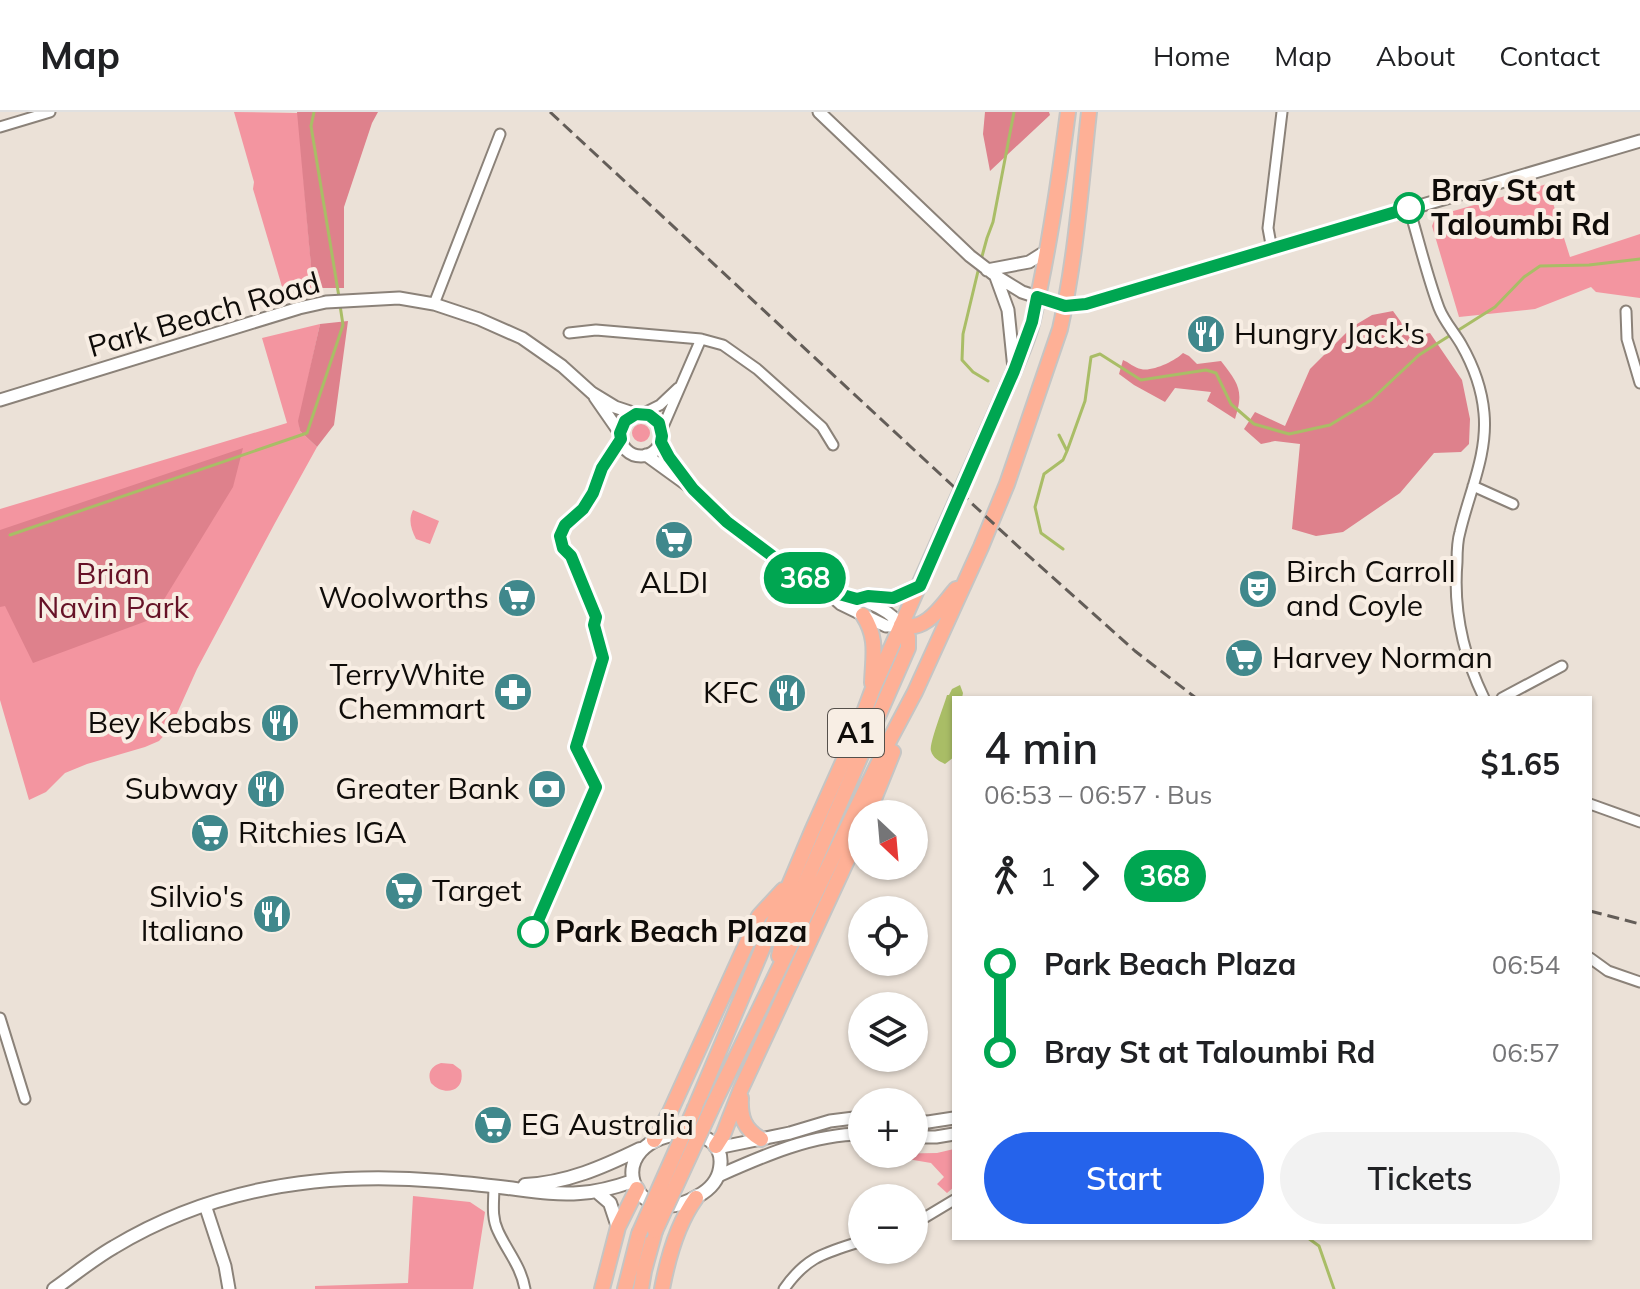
<!DOCTYPE html>
<meta charset="utf-8">
<style>
:root{--surface:#fff;--page:#f2f2f2;--text:#202124;--muted:#757577;--line:#e0e0e0;--accent:#2563eb}
body{margin:0;font-family:Mulish,sans-serif;background:var(--page);color:var(--text);height:100vh;display:flex;flex-direction:column;font-size:30px;white-space:nowrap}
*{box-sizing:border-box;margin:0}
p{font-size:26px;color:var(--muted)}
.icon{flex:none;width:44px;height:44px;fill:none;stroke:currentColor;stroke-width:2;stroke-linecap:round;stroke-linejoin:round}
.map{position:relative;flex:1;overflow:hidden}
.sheet{position:absolute;left:952px;top:584px;width:640px;height:544px;display:flex;flex-direction:column;background:var(--surface);border-radius:0px;box-shadow:0 2px 6px #0004}
.sheet>*{flex:none}
.badge{padding:0 16px;border-radius:26px;font-size:28px;line-height:52px}
.needle{width:52px;rotate:154deg}
.controls{position:absolute;left:848px;top:688px;display:grid;gap:16px}
.controls a{display:grid;place-items:center;width:80px;height:80px;border-radius:50%;background:var(--surface);box-shadow:0 2px 6px #0004;font-size:40px}
.map>.badge{position:absolute;translate:-50% -50%;box-shadow:0 0 0 4px #fff}
.legs{display:flex;align-items:center;gap:12px;height:88px;padding:0 32px;font-size:26px}
.legs p{margin-inline-start:auto}
.summary{display:flex;align-items:center;justify-content:space-between;height:136px;padding:0 32px}
h1{font-size:44px;font-weight:600;line-height:60px}
.button{display:flex;gap:16px;margin-top:auto;padding:16px 32px}
.button a{flex:1;height:92px;border-radius:48px;background:var(--accent);color:#fff;font-size:32px;font-weight:600;line-height:92px;text-align:center}
.button a+a{background:var(--page);color:var(--text)}
ul{padding:0 32px;list-style:none}
li{display:flex;align-items:center;gap:28px;height:88px;font-size:30px}
li i{display:grid;place-items:center;width:12px;height:100%;margin:0 10px;background:currentColor}
li i::after{content:'';width:20px;height:20px;margin:-10px;border:6px solid;border-radius:50%;background:var(--surface)}
li p{margin-inline-start:auto}
li:first-child i{background:linear-gradient(#0000 50%,currentColor 0)}
li:last-child i{background:linear-gradient(currentColor 50%,#0000 0)}
header{display:flex;align-items:center;gap:48px;box-sizing:border-box;height:112px;padding:0 40px;background:var(--surface);border-bottom:2px solid var(--line)}
header strong{font-size:38px}
nav{display:flex;gap:44px;margin-inline-start:auto;font-size:28px}
.map>svg:first-child{display:block}
.green{fill:#f395a0}
.forest{fill:#de818c}
.water{fill:#a9bd66}
.lines{fill:none;stroke-linecap:round;stroke-linejoin:round}
.stream{stroke:#a9bd66;stroke-width:3}
.minor-casing{stroke:#8b8279;stroke-width:13}
.tertiary-casing{stroke:#8b8279;stroke-width:15}
.secondary-casing{stroke:#8b8279;stroke-width:16}
.trunk-casing{stroke:#c5c5c4;stroke-width:18}
.minor{stroke:#fff;stroke-width:9}
.tertiary{stroke:#fff;stroke-width:11}
.secondary{stroke:#fff;stroke-width:12}
.trunk{stroke:#feb096;stroke-width:14}
.rail{stroke:#635d58;stroke-width:3;stroke-dasharray:12 6;stroke-linecap:butt}
.trunk-bridge-casing{stroke:#c5c5c4;stroke-width:18;stroke-linecap:butt}
.trunk-bridge{stroke:#feb096;stroke-width:14}
.line-1-casing{stroke:#fff;stroke-width:18}
.line-1{stroke:#00a651;stroke-width:12}
.stop-1-dot{fill:#fff;stroke:#00a651;stroke-width:4}
.labels{text-anchor:middle;stroke-width:8;stroke-linejoin:round;paint-order:stroke}
.shield{fill:#f8eee4;stroke:#55504b;stroke-width:2}
.shield-label{font-size:28px;font-weight:bold;fill:#0f0c09}
.stop-label{font-size:30px;font-weight:bold;fill:#0f0c09;stroke:#f8eee4;text-anchor:start}
.street-label{font-size:30px;fill:#0f0c09;stroke:#f8eee4}
.poi-label{font-size:30px;fill:#0f0c09;stroke:#f8eee4;text-anchor:end}
.park-label{font-size:30px;fill:#661227;stroke:#f8eee4}
</style>
<header>
<strong>Map</strong>
<nav><a>Home</a><a>Map</a><a>About</a><a>Contact</a></nav>
</header>
<div class="map">
<svg width="1640" height="1177" viewBox="0 0 1640 1177">
<rect width="100%" height="100%" fill="#ebe1d7"/>
<path class="green" d="M234 0 298 1 313 176 283 178 253 77 254 70Z
M1547 72 1570 145 1640 122V186L1596 180 1591 175 1535 197 1459 205 1432 114 1436 104Z
M320 212 299 309 300 319 317 335 275 411 197 557 170 617 159 629 145 635 87 652 65 661 46 680 29 688 0 588V397L287 311 262 226Z
M632 321a9 9 0 1 1 18 0a9 9 0 1 1-18 0Z
M413 398 439 409 430 432 416 427C411 417 408 408 413 398Z
M441 951 453 952 461 958C466 980 444 985 431 971 427 961 431 954 441 951Z
M954 1037V1075L947 1081 937 1072 944 1065 931 1051 878 1042 937 1041Z
M413 1084 470 1090 485 1100 473 1177H315V1174L408 1171Z"/>
<path class="forest" d="M297 0H378L372 11 344 95V176H313Z
M985 0H1049L1050 3 990 59 983 22Z
M1393 199 1411 224 1430 221 1462 268 1470 307 1469 332 1461 340 1434 341 1400 381 1343 420 1316 424 1292 417 1300 332 1275 329 1261 332 1244 317 1255 300 1285 314 1310 257 1352 215 1372 203Z
M348 209 334 313 317 335 300 319 298 309 320 212Z
M1183 241 1189 244 1197 252 1221 249C1239 272 1244 279 1235 307L1207 289 1211 280 1175 276 1165 290 1134 273 1119 262 1123 248C1128 250 1135 256 1141 257 1152 260 1175 249 1183 241Z
M243 336 233 375 152 507 33 551 5 494 0 495V418Z"/>
<path class="water" d="M960 573 963 581 962 586H954V645L945 652C939 649 933 646 931 639 929 631 944 594 947 583H949L952 577Z"/>
<g class="lines">
<path class="stream" d="M314 0 311 14 339 185
M981 148 987 126 993 110 1014 0
M979 155 963 222 962 248 973 260 988 269
M1059 323 1067 339 1063 348 1044 362 1035 395 1041 421 1063 437
M1067 339 1085 289 1091 245 1100 242 1141 268 1206 258 1216 261 1231 292 1254 312 1289 322 1330 313 1371 288 1419 243 1495 195 1524 165 1540 154 1589 153 1640 147
M10 423 307 321 343 213 340 193
M1308 1126 1319 1134 1334 1177"/>
<defs>
<path id="minor" d="M0 15 50 0
M1409 96C1419 129 1427 164 1439 196 1444 209 1454 220 1461 232 1473 253 1482 278 1484 301 1488 342 1469 381 1460 420 1457 430 1457 440 1457 450 1453 498 1463 543 1484 586
M1272 138 1268 116 1282 0
M434 192 500 22
M1626 199 1627 227 1640 271
M569 221 596 218 701 227 723 233 757 257 822 315 833 333
M642 302 660 293 678 276
M662 317 701 227
M1473 374 1513 392
M1502 586 1562 554
M1590 692 1640 710
M1590 846 1608 859 1640 870
M0 906 25 987
M494 1074C494 1089 491 1105 498 1119 507 1139 521 1154 525 1177
M914 1112 954 1088
M784 1177C807 1144 825 1141 862 1129"/>
<path id="tertiary" d="M819 0 970 144 996 164 1022 180 1065 194 1090 191 1640 29
M987 158 1029 150 1048 138
M996 165 1008 198 1014 257
M595 285 620 321
M0 288 299 196 326 190 399 186 434 192 479 207 522 226 562 254 592 281 615 295 636 302
M620 323a21 21 0 1 1 42 0a21 21 0 1 1-42 0Z
M661 330 685 367
M646 343 693 377 727 410 775 448 825 478 841 492 886 514 901 513
M826 478C852 484 884 492 901 513
M914 1009 928 1010 954 1006
M914 1025H936L954 1022
M717 1036 790 1021 830 1009 862 1005
M718 1064C763 1044 812 1022 862 1022
M205 1093 225 1154 229 1177"/>
<path id="secondary" d="M687 1021C707 1023 724 1033 720 1056 718 1069 709 1078 698 1084 632 1124 596 1027 687 1021Z
M525 1073C567 1071 603 1055 640 1037
M596 1079 610 1091 618 1115
M54 1177C74 1163 93 1147 114 1135 213 1075 327 1059 441 1069 463 1071 485 1073 508 1076 532 1079 556 1083 580 1081 598 1080 616 1075 633 1069"/>
<path id="trunk" d="M857 487 868 484 893 486 920 474
M863 503C878 526 873 544 872 571
M901 513C926 521 942 493 956 477
M868 702 893 640
M779 844 786 815 908 536V525L901 513
M741 986C740 1005 744 1017 761 1027
M714 991 890 627 915 580 981 435 1007 372 1060 217C1076 146 1081 72 1089 0
M695 996 812 719 859 614 872 579 1014 259C1021 242 1029 225 1033 207 1049 139 1059 69 1068 0
M654 1028 670 1000 759 804 783 778
M716 1034 723 1023 741 977 862 716
M602 1177 618 1115 637 1077
M625 1177 639 1122
M641 1177 644 1159 655 1119
M662 1177C668 1145 677 1112 696 1086"/>
</defs>
<use href="#minor" class="minor-casing"/>
<use href="#tertiary" class="tertiary-casing"/>
<use href="#secondary" class="secondary-casing"/>
<use href="#trunk" class="trunk-casing"/>
<use href="#minor" class="minor"/>
<use href="#tertiary" class="tertiary"/>
<use href="#secondary" class="secondary"/>
<use href="#trunk" class="trunk"/>
<path class="rail" d="M550 0 1022 438 1135 539 1196 586
M1590 799 1640 812"/>
<defs>
<path id="trunk-bridge" d="M655 1119 714 991
M639 1122 695 996"/>
</defs>
<use href="#trunk-bridge" class="trunk-bridge-casing"/>
<use href="#trunk-bridge" class="trunk-bridge"/>
</g>
<g class="lines">
<defs>
<path id="line-1" d="M533 820 596 675 576 635 603 546 594 513 596 505 571 444 563 436 560 424 565 413 583 397 593 381 602 356 621 327 620 321 625 309 636 302 649 303 659 311 662 324 661 330 669 345 693 377 727 410 791 458 825 478 857 487 868 484 893 486 920 474 1014 259 1032 210 1037 185 1065 194 1086 192 1409 96"/>
</defs>
<use href="#line-1" class="line-1-casing"/>
<use href="#line-1" class="line-1"/>
</g>
<defs>
<symbol id="restaurant-disc" viewBox="-11 -11 22 22"><circle r="9.5" fill="#40888c" stroke="#f8eee4"/><path d="M-5-6h1v4h1v-4h1v4h1v-4h1v5L-1.5 .5V6h-2V.5L-5-1ZM5-6V6H3V1.5H1.5Q1.5-4 5-6Z" fill="#fff"/></symbol>
<symbol id="supermarket-disc" viewBox="-11 -11 22 22"><circle r="9.5" fill="#40888c" stroke="#f8eee4"/><path d="M-6-5.5h2.5l.6 2H6L4.5 2H-2.5L-4.4-4H-6ZM-1.5 3.2a1.3 1.3 0 1 0 .1 0ZM3 3.2a1.3 1.3 0 1 0 .1 0Z" fill="#fff"/></symbol>
<symbol id="theatre-disc" viewBox="-11 -11 22 22"><circle r="9.5" fill="#40888c" stroke="#f8eee4"/><path d="M-5-5.5Q0-4 5-5.5V0Q5 5 0 6Q-5 5-5 0ZM-3.3-2.5H-1v1.5H-3.3ZM1-2.5H3.3v1.5H1ZM-2.8 1Q0 5.5 2.8 1Z" fill="#fff"/></symbol>
<symbol id="pharmacy-disc" viewBox="-11 -11 22 22"><circle r="9.5" fill="#40888c" stroke="#f8eee4"/><path d="M-2-6h4v4h4v4h-4v4h-4v-4h-4v-4h4Z" fill="#fff"/></symbol>
<symbol id="bank-disc" viewBox="-11 -11 22 22"><circle r="9.5" fill="#40888c" stroke="#f8eee4"/><path d="M-6-4H6V4H-6ZM0-2.3a2.3 2.3 0 1 0 0 4.6a2.3 2.3 0 1 0 0-4.6Z" fill="#fff"/></symbol>
</defs>
<g fill-rule="evenodd">
<use href="#restaurant-disc" x="1184" y="200" width="44" height="44"/>
<use href="#supermarket-disc" x="652" y="406" width="44" height="44"/>
<use href="#theatre-disc" x="1236" y="455" width="44" height="44"/>
<use href="#supermarket-disc" x="495" y="464" width="44" height="44"/>
<use href="#supermarket-disc" x="1222" y="524" width="44" height="44"/>
<use href="#pharmacy-disc" x="491" y="558" width="44" height="44"/>
<use href="#restaurant-disc" x="765" y="559" width="44" height="44"/>
<use href="#restaurant-disc" x="258" y="589" width="44" height="44"/>
<use href="#restaurant-disc" x="244" y="655" width="44" height="44"/>
<use href="#bank-disc" x="525" y="655" width="44" height="44"/>
<use href="#supermarket-disc" x="188" y="699" width="44" height="44"/>
<use href="#supermarket-disc" x="382" y="757" width="44" height="44"/>
<use href="#restaurant-disc" x="250" y="780" width="44" height="44"/>
<use href="#supermarket-disc" x="471" y="991" width="44" height="44"/>
</g>
<g class="stop-1-dot">
<circle cx="1409" cy="96" r="14"/>
<circle cx="533" cy="820" r="14"/>
</g>
<g class="labels">
<rect class="shield" x="828" y="597" width="56" height="48" rx="6"/>
<g class="shield-label">
<text x="856" y="631">A1</text>
</g>
<g class="stop-label">
<text x="1431" y="89">Bray St at<tspan x="1431" dy="34">Taloumbi Rd</tspan></text>
<text x="555" y="830">Park Beach Plaza</text>
</g>
<g class="street-label">
<text transform="translate(204 203) rotate(-16)" y="10">Park Beach Road</text>
</g>
<g class="poi-label">
<text x="1234" y="232" text-anchor="start">Hungry Jack's</text>
<text x="1286" y="470" text-anchor="start">Birch Carroll<tspan x="1286" dy="34">and Coyle</tspan></text>
<text x="674" y="481" text-anchor="middle">ALDI</text>
<text x="489" y="496">Woolworths</text>
<text x="1272" y="556" text-anchor="start">Harvey Norman</text>
<text x="485" y="573">TerryWhite<tspan x="485" dy="34">Chemmart</tspan></text>
<text x="759" y="591">KFC</text>
<text x="252" y="621">Bey Kebabs</text>
<text x="238" y="687">Subway</text>
<text x="519" y="687">Greater Bank</text>
<text x="238" y="731" text-anchor="start">Ritchies IGA</text>
<text x="432" y="789" text-anchor="start">Target</text>
<text x="244" y="795">Silvio's<tspan x="244" dy="34">Italiano</tspan></text>
<text x="521" y="1023" text-anchor="start">EG Australia</text>
</g>
<g class="park-label">
<text x="113" y="472">Brian<tspan x="113" dy="34">Navin Park</tspan></text>
</g>
</g>
</svg>
<div class="controls">
<a><svg class="needle" viewBox="-14 -14 28 28"><path d="M0-13l5 13h-10z" fill="#e53935"/><path d="M0 13l5-13h-10z" fill="#757577"/></svg></a>
<a><svg class="icon" aria-label="locate" viewBox="0 0 24 24"><circle cx="12" cy="12" r="6"/><path d="M12 2v4M12 18v4M2 12h4M18 12h4"/></svg></a>
<a><svg class="icon" aria-label="layers" viewBox="0 0 24 24"><path d="M12 4l9 5-9 5-9-5zM3 14l9 5 9-5"/></svg></a>
<a>+</a>
<a>−</a>
</div>
<b class="badge" style="left:805px;top:466px;background:#00a651;color:#fff">368</b>
<section class="sheet">
<div class="summary"><div><h1>4 min</h1><p>06:53 – 06:57 · Bus</p></div><b>$1.65</b></div>
<div class="legs"><svg class="icon" aria-label="walk" viewBox="0 0 24 24"><circle cx="13" cy="4" r="2"/><path d="M13 8l-2 6 4 7M11 14l-3 7M7 12l3-4h3l4 4"/></svg>1<svg class="icon" aria-label="forward" viewBox="0 0 24 24"><path d="M9 5l7 7-7 7"/></svg><b class="badge" style="background:#00a651;color:#fff">368</b></div>
<ul>
<li><i style="color:#00a651"></i><b>Park Beach Plaza</b><p>06:54</p></li>
<li><i style="color:#00a651"></i><b>Bray St at Taloumbi Rd</b><p>06:57</p></li>
</ul>
<div class="button"><a>Start</a><a>Tickets</a></div>
</section>
</div>
